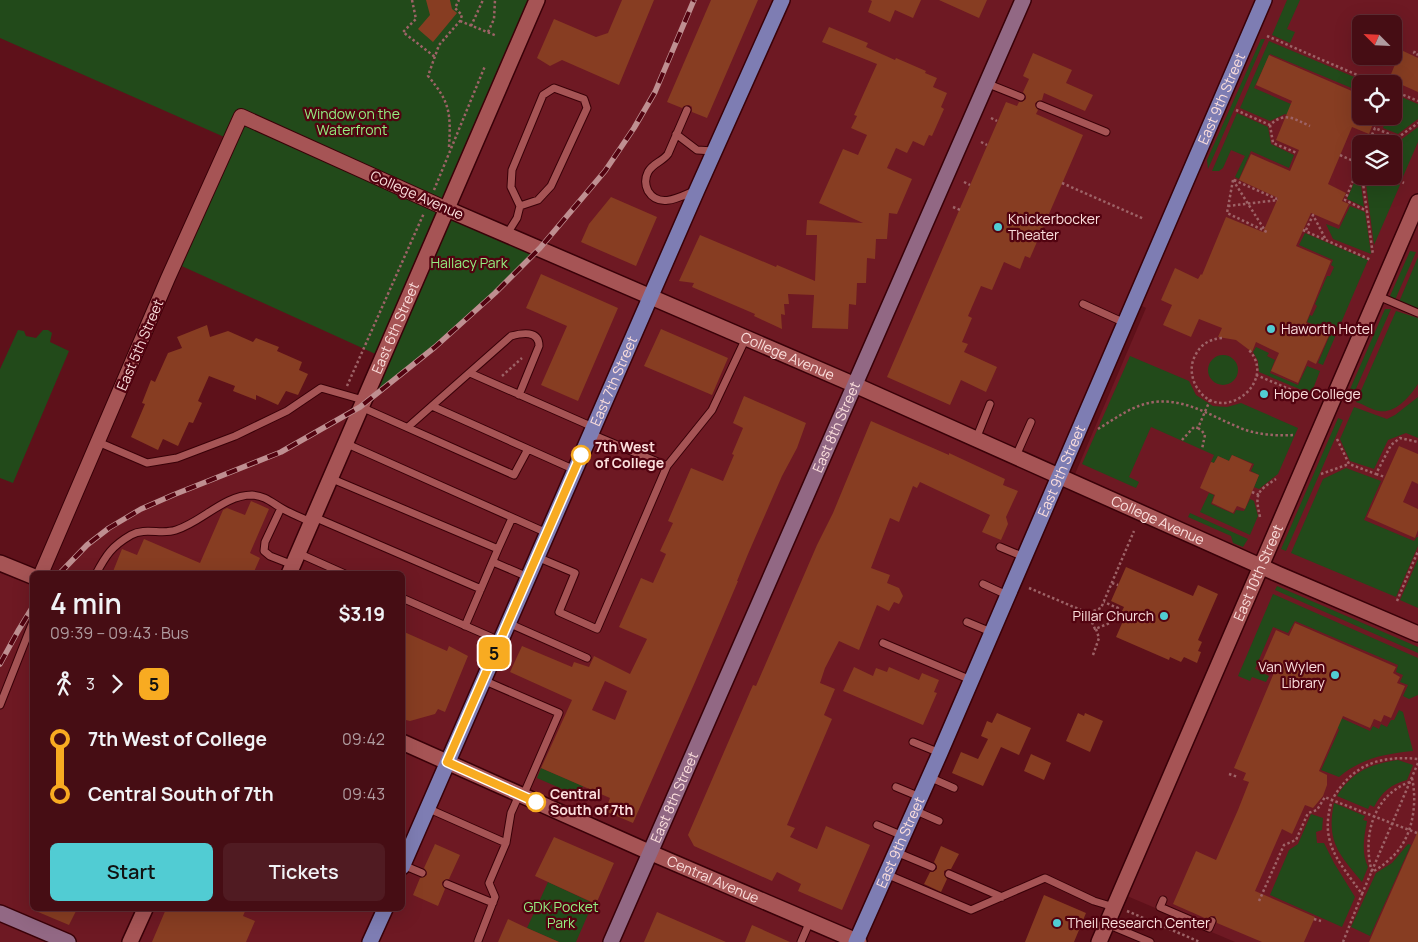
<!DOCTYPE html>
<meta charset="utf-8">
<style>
:root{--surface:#460d14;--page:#501b22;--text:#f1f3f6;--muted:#b09ca0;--line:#5e2d34;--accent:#51ccd3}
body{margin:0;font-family:Manrope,sans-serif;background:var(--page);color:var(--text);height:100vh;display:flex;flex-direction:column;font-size:19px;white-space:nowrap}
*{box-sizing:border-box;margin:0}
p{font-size:16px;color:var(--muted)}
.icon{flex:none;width:28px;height:28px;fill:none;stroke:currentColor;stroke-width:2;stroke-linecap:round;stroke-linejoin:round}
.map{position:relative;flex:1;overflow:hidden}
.details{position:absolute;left:30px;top:571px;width:375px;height:340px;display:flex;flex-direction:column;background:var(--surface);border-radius:8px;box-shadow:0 5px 20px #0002,0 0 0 1px var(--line)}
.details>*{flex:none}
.badge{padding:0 10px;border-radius:8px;font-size:18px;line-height:32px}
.needle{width:32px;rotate:294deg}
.controls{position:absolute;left:1352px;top:15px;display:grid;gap:10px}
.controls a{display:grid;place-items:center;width:50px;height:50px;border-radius:8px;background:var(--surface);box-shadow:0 5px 20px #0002,0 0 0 1px var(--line);font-size:25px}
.map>.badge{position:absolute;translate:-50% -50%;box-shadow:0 0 0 2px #fff}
.legs{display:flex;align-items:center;gap:8px;height:55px;padding:0 20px;font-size:16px}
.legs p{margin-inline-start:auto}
.head{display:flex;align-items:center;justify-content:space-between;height:85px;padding:0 20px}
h1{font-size:28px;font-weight:600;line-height:38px}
.cta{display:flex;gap:10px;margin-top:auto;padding:10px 20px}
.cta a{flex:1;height:58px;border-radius:8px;background:var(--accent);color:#111;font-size:20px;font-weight:600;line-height:58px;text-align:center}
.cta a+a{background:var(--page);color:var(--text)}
ul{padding:0 20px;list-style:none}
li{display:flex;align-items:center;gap:18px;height:55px;font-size:19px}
li i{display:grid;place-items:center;width:8px;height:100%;margin:0 6px;background:currentColor}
li i::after{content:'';width:12px;height:12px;margin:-6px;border:4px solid;border-radius:50%;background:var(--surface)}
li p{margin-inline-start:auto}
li:first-child i{background:linear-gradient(#0000 50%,currentColor 0)}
li:last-child i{background:linear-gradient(currentColor 50%,#0000 0)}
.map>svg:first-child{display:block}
.built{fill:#6e1923;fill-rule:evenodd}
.green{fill:#224a1a}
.building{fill:#873d22;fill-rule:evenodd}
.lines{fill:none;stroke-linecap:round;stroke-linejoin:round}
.service-casing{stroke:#390108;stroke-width:9}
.minor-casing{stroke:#390108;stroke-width:16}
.tertiary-casing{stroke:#390108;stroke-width:18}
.secondary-casing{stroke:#390108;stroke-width:18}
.primary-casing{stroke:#390108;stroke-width:18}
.path{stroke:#9d6367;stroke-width:2.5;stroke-dasharray:2.5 2.5;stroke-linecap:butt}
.service{stroke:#a65455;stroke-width:7}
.minor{stroke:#a65455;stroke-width:14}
.tertiary{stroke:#a65455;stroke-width:15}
.secondary{stroke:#926884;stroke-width:15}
.primary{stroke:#7e7db3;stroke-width:15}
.rail-casing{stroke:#bf8f91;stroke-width:5.5}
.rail{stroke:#520310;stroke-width:4;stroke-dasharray:11;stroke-linecap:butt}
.line-1-casing{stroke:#fff;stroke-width:11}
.line-1{stroke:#f8ab21;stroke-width:8}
.poi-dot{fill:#51ccd3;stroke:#520310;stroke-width:2}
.stop-1-dot{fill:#fff;stroke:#f8ab21;stroke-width:2.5}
.labels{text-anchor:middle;stroke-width:4.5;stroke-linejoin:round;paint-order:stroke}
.street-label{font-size:14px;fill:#fbdedc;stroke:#520310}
.park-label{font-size:14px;fill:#93ef81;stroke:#520310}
.poi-label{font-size:14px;fill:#fbdedc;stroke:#520310;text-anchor:start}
.stop-label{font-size:14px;font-weight:bold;fill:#fbdedc;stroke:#520310;text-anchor:start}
</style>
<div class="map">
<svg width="1418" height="942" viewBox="0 0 1418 942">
<rect width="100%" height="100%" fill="#5e111a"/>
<path class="built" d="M537 0H1418V942H1235L1120 893 1261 567 1072 481 1146 308 1134 302 856 942H0V664L18 631 0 659V569L32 582V606L24 620 32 609V909H402V574H59L77 554 109 528 141 509 173 495 281 452 364 402ZM1361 24H1394V56H1361ZM1361 84H1394V116H1361ZM1361 144H1394V176H1361Z"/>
<path class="green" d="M0 0H537L382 357 175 263 231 140 0 38Z
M1287 0H1300L1287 29 1295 32 1290 43 1272 35Z
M1261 39H1265L1208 169 1207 160Z
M1269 41 1371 84H1361V92L1270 54 1254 88 1314 114 1310 125 1285 114 1270 121 1240 108Z
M1394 94 1418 104V119L1398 134 1383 128 1387 116H1394Z
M1237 113 1268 127 1271 144 1294 155 1289 168 1251 151 1239 179 1235 177 1245 156 1231 150 1223 168 1219 171H1212Z
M1418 127V142L1402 179 1394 175V145Z
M1359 171 1364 207 1347 199Z
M1365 176H1381L1400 185 1374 245Z
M1350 206 1365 212 1371 254 1333 239 1326 224 1339 229Z
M449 210 540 248 495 293 435 347 364 402Z
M1305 233 1368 260 1323 365 1318 363 1331 332 1307 322 1310 315 1312 316 1317 306 1315 304 1327 276H1330L1334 267 1331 265 1333 260 1299 245Z
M1410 251 1416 252 1395 300 1390 296Z
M1418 257V310L1399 302Z
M1385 309H1391L1351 400 1347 396Z
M1396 311 1418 318V384C1410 396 1396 414 1379 411 1372 410 1363 404 1356 402Z
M18 330 24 331 26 336 36 338 43 330H48L52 333 50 342 69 351 13 483 0 478V369Z
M1256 347 1269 353 1267 356 1275 360 1270 373 1298 385 1307 366 1320 371 1311 394 1259 372 1258 361 1253 352Z
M1208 370a15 15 0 1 1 30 0a15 15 0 1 1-30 0Z
M1130 356 1189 381 1196 395 1213 406 1227 407 1241 403 1298 428 1278 474 1259 489 1254 487 1259 475 1251 471 1254 464 1232 455 1229 461 1218 456 1214 463 1211 462 1214 455 1151 427 1129 477 1139 482 1136 488 1082 464Z
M1418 397V438L1406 433 1388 440 1374 469 1350 461 1340 439 1354 407 1387 419 1395 415Z
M1338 418 1343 420 1286 551 1281 549Z
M1346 468 1381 481 1364 520 1414 541 1417 537H1418V546L1396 597 1291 553 1323 479Z
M1209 493 1214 495 1211 504 1234 514 1236 510 1244 511 1250 499 1254 501 1258 516 1250 535 1200 512Z
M1190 513 1248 539 1243 547 1233 543 1231 536 1188 517Z
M1418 559V608L1400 600Z
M1277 586 1418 647V653L1275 590Z
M1273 594 1418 658V695L1409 699 1403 696 1408 685 1400 682 1403 675 1396 672 1398 665 1295 621 1288 633 1273 627 1255 669 1269 676 1266 682 1252 677 1250 681 1238 676Z
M1399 710 1403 712 1413 751C1384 754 1362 758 1339 777L1321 770 1339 730 1337 726 1341 718 1370 731 1373 726 1379 729 1381 724 1387 727 1391 720H1394Z
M1398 760 1413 765 1407 780C1391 784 1381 793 1374 807L1370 805 1368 809 1337 796C1352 772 1370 764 1398 760Z
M541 768 583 786 578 796 537 778Z
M1334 803 1365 816 1363 820 1367 821C1364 837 1361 852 1368 867L1362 882C1339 854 1326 842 1334 803Z
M1311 814 1323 818 1322 830 1316 832 1317 843H1324L1334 863 1355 897 1342 927 1270 895 1289 850 1298 844Z
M1408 844 1411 845 1370 936 1351 927 1376 873 1392 863Z
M548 882 593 903 576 942H559L527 928Z"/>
<path class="building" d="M426 0H450L452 9 457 13 433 42 418 29 430 15Z
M622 0H654L619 85 562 60 550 66 537 58 554 19 596 37 608 33Z
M711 0H758L707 118 692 112V107L689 105 684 106 682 108 667 102Z
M870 0H921L913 18 895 10 890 22 868 12 872 1Z
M939 0H987L979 18Z
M829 27 868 43 866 47 895 60 896 58 926 71 925 73 937 78 933 87 947 93 941 107 944 109 932 136 929 135 924 146 913 141 907 153 896 148 887 168 912 179 897 214 889 213 887 239H876L875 259 867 258 866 283H857L856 305 849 304 848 329 812 328 814 295 788 294 789 304H784L785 315 781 314 782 329 754 316 755 314 692 287 694 283 679 281 700 235 776 267 777 265 815 281 817 235H806L807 220 863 223 819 203 843 149 858 155 867 135 851 128 857 116 854 115 877 64 822 42Z
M1401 50 1418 58V92L1389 79Z
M1033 53 1072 70 1066 83 1093 95 1085 111 1044 93 1042 100 1035 103V106L1038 110 1036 114 1083 135 1030 258 1025 256 1020 269 1004 262 992 290 981 286 968 316 972 318 962 342 968 344 964 352 997 367 986 392 961 380 950 405 887 377 1006 102 1017 106 1019 102H1022L1026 99V96L1023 92 1029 79 1023 76Z
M1269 55 1361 95V116H1376L1369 134 1352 127 1328 184 1346 193 1342 201 1349 204 1339 225 1311 213 1296 246 1331 261 1306 323 1330 333 1316 364 1308 360 1298 383 1271 371 1279 353 1256 342 1252 352 1236 340 1218 337 1222 328 1199 319 1191 337 1163 325 1172 305 1161 300 1175 268 1198 279 1201 274 1202 275 1226 217 1263 232 1278 198 1239 180 1251 154 1290 171 1299 150 1276 140 1292 101 1256 85Z
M611 197 657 217 636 266 581 242 589 224Z
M541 274 618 308 578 401 541 385 567 326 526 308Z
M207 325 210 337 228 331 253 342 256 338 279 347 277 351 302 362 299 370 308 374 298 395 286 391 278 405 256 395V400L233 391 235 386 209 376 198 401 202 403 193 423 189 422 178 446 163 439 158 450 131 437 145 404 142 403 151 380 155 382 168 353 182 348 177 337Z
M661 329 728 358 712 395 644 366Z
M744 396 806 423 797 448 782 476 748 554 737 581H738L695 682 633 823 605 811 610 798 541 768 572 700 510 672 522 646 572 667 574 662 589 667 594 656 630 674 647 639 619 627 641 578 653 583 666 554 660 551 673 523 668 521 691 468 723 481 734 455 732 454 743 428 733 423ZM605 681 627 691 615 720 592 710Z
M871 421 949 455V453L1005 479 1003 485 1018 491 1006 517 1008 524 1001 540 982 532 990 515 920 482 917 488 913 486 899 522 890 518 871 568 890 575 887 583 899 588 903 596 899 604 894 602 889 611 877 605 859 650 839 641 825 668 820 683 835 689 824 715 832 719 787 825 795 828 790 837 817 849 826 826 870 845 842 910 798 891 801 884 777 872 772 881 694 846 688 835 753 685 756 686 817 545 833 513Z
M1399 446 1418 454V484L1412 481 1403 502 1418 509V530L1415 538 1367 517Z
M1232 455 1252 464 1249 471 1259 475 1245 509 1237 506 1233 513 1212 503 1215 495 1200 488 1211 462 1214 463 1218 456 1229 461Z
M251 501 269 509 250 553 260 558 253 574H112L122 549 137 555 144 539 200 563 223 510 227 508 245 515Z
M1126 567 1193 596 1198 585 1218 594 1198 640 1202 642 1198 651 1201 652 1197 663 1184 657 1181 662 1170 657 1169 660 1116 637 1123 621 1118 619 1124 607 1111 601Z
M1295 623 1396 667 1393 673 1400 677 1397 683 1405 686 1391 718 1384 715 1381 722 1374 719 1370 728 1343 716 1319 771 1327 775V785L1323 796 1313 808 1305 805 1292 834 1282 829 1255 891 1315 917 1304 942H1262L1217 923 1215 916H1211L1207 919 1173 904 1196 851 1216 860 1238 810 1249 782 1243 780 1246 773 1234 768 1276 668 1262 662 1276 630 1289 636Z
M402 631 447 651 449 646 468 656 445 712 438 709 435 714 410 721 402 719Z
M854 667 873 676 876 668 887 672 889 667 919 680 922 673 939 680 934 692 937 693 923 725 843 691Z
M997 713 1031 728 1019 755 1001 747 983 786 952 773 961 752 978 759 988 739 981 736 987 721 992 723Z
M1078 713 1084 716 1085 713 1103 721 1090 752 1066 741Z
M1031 754 1051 763 1044 780 1024 771Z
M1418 831V942H1369Z
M554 837 614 863 596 904 535 876Z
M435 844 460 855 449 879H446L442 882V885L445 889 438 906 413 895 420 878 427 875V872L424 868Z
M941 846 959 854 951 869H948L944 871V875L947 879 941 892 924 884 930 872H933L937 869V866L934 862Z
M1044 895 1086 913 1074 942H1025Z
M31 909H77L69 925Z
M166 909H246L243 916 255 921 246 942H152Z
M657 912 726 942H644Z
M508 919 527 928 559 942H498Z
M752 925 790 942H745Z"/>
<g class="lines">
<defs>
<path id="service" d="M986 83 1021 97
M1040 105 1106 132
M687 110 668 154C662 162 653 163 648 172 645 178 645 185 648 191 659 209 680 197 694 191
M676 134 697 150 714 151
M507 234 517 218 520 206 511 187 512 170 543 95 554 88 584 99 587 108 551 186 538 200 520 206
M1378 296 1418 313
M1083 304 1125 323
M470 373 593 427
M361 407 514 475 528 449 432 406
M408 427 511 336C522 333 539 330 539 346L519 395
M976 439 990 404
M98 442 147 463 177 458 235 436 287 411 321 388 363 400
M345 443 547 533
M528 449 575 470
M1016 456 1031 422
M667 466 712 410 746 338
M330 478 498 549 465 626
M281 508 265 542 264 551 270 556 293 565
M314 517 481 589
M1000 547 1024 557
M498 549 512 518
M298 553 345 574
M537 557 575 573 559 612 597 629 667 466 591 434
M493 562 528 577
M96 574C106 555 112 546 131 535 145 527 162 535 176 530 202 522 224 495 252 495 266 496 272 503 283 509 292 514 302 518 311 522
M983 584 1007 595
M402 598 500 641
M967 622 991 632
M508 623 587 658
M883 643 971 680
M483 680 559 713 523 796
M0 705 32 624
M913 742 940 753
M929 777 954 788
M896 787 920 797
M427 808 506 843 511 813 519 795
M914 810 939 821
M877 825 903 836
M896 852 932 867
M403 865 422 873
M886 874 971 910 1045 878 1094 901 1114 907
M949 874 1002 897
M447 884 493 903
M1163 900 1160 907 1209 928 1212 921
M1107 924 1150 942
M478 941 495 897 489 883 506 843
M801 942 810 921"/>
<path id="minor" d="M41 574 168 278 241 116 447 209"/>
<g id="tertiary">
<path id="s1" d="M447 209 855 385 1278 574 1418 634"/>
<path d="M0 563 32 576"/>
<path id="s2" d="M289 574 537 0"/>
<path id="s3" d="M402 742 649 852 859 942"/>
<path d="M130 942 145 909"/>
<path id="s4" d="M1099 942 1418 202"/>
</g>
<g id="secondary">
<path d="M0 913 68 942"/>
<path id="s5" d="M611 942 1023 0"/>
</g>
<g id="primary">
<path id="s6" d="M402 867 697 190 782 0"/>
<path d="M370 942 385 909"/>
<path id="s7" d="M856 942 940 753 1264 0"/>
</g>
</defs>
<use href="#service" class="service-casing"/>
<use href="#minor" class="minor-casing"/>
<use href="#tertiary" class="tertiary-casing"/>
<use href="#secondary" class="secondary-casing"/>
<use href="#primary" class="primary-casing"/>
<path class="path" d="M412 0 416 19 403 32 435 57
M460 21 497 36
M471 26 483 0
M488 32 494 19 495 0
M1267 36 1378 84
M1415 51 1414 53 1418 55
M1394 91 1418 101
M1236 110 1270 125C1285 111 1294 119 1310 126
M991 118 997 121
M1270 125 1273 143 1297 153
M981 142 987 145
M1368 144 1375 128 1398 138
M1389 144 1418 123
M449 147C451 113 450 102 428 76L439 45 460 21 462 15 455 8 459 0
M1340 155 1360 164
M1361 162 1345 200 1367 211
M1362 176 1373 255
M1389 176 1404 183
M1233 180 1227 213 1267 232
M1233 180 1264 229
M1234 180 1277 199
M964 182 970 185
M1062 183 1144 219
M434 190 485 66
M1228 206 1278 200
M953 207 960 210
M1303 230 1371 260
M1306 230 1313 215 1325 238
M1222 338C1209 339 1200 345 1195 356 1190 365 1191 377 1196 386 1219 428 1279 383 1249 350
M1256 375 1311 398
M502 376 522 358
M347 386 424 213
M1198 428 1202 431 1205 435 1202 449
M1098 429C1116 418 1133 405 1154 402 1185 398 1211 416 1238 427 1256 435 1276 436 1295 435
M1337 439 1349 464 1376 474 1391 445 1400 438 1418 442
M1182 440 1194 427 1198 428 1210 400
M1321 474 1349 464
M1376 474 1385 477
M1252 492 1259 495
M1260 517C1255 494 1256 492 1276 479
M1112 583 1118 585
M1029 588 1088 613 1101 608 1134 531
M1397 601 1418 551
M1088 613 1095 629 1110 623 1118 608 1104 602
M1093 655 1099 638 1096 629
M1229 774 1238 777
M1410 782C1373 795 1362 837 1372 872 1379 868 1385 864 1391 858 1412 840 1418 805 1412 778
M1417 833 1332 800C1352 765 1379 755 1418 759
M1259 901 1284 845 1296 840 1308 813 1317 810 1325 797 1332 800C1319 843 1338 860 1362 894L1418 763
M1127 911 1200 942
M1314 919 1321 921
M1343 942 1362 894"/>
<use href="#service" class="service"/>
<use href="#minor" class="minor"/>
<use href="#tertiary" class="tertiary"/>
<use href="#secondary" class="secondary"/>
<use href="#primary" class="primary"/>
<defs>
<path id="rail" d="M59 574 87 545 109 528 141 509 173 495 281 452 360 407 435 347 495 293 540 248 605 171 634 128 655 92 694 0
M0 664 18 631 32 608"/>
</defs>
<use href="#rail" class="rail-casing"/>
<use href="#rail" class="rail"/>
</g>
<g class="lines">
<defs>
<path id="line-1" d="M536 802 447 762 581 455"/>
</defs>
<use href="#line-1" class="line-1-casing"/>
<use href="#line-1" class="line-1"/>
</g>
<g class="poi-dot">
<circle cx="998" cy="227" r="5"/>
<circle cx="1271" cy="329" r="5"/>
<circle cx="1264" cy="394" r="5"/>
<circle cx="1164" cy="616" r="5"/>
<circle cx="1335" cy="675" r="5"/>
<circle cx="1057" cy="923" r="5"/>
</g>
<g class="stop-1-dot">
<circle cx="581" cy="455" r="9"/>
<circle cx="536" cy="802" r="9"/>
</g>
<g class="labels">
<g class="street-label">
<text dy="5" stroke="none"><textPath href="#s7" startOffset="919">East 9th Street</textPath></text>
<text transform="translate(417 195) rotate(24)" y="5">College Avenue</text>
<text dy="5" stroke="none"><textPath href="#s2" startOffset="268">East 6th Street</textPath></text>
<text transform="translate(140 345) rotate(-67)" y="5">East 5th Street</text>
<text dy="5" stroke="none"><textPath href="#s1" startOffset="371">College Avenue</textPath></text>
<text dy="5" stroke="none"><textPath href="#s6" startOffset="530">East 7th Street</textPath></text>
<text dy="5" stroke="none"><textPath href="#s5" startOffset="562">East 8th Street</textPath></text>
<text dy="5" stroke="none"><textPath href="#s7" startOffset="514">East 9th Street</textPath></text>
<text dy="5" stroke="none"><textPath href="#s1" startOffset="776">College Avenue</textPath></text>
<text dy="5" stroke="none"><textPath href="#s4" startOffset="402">East 10th Street</textPath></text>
<text dy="5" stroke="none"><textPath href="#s5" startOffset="158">East 8th Street</textPath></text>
<text dy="5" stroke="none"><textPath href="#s7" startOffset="109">East 9th Street</textPath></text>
<text dy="5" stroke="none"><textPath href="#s3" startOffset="340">Central Avenue</textPath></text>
</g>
<g class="park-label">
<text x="352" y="119">Window on the<tspan x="352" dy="16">Waterfront</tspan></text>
<text x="469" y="268">Hallacy Park</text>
<text x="561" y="912">GDK Pocket<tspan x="561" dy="16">Park</tspan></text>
</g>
<g class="poi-label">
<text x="1008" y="224">Knickerbocker<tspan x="1008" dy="16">Theater</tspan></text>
<text x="1281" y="334">Haworth Hotel</text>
<text x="1274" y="399">Hope College</text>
<text x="1154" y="621" text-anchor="end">Pillar Church</text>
<text x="1325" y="672" text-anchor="end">Van Wylen<tspan x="1325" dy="16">Library</tspan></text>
<text x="1067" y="928">Theil Research Center</text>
</g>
<g class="stop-label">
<text x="595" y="452">7th West<tspan x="595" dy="16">of College</tspan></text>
<text x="550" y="799">Central<tspan x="550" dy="16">South of 7th</tspan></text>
</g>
</g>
</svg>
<div class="controls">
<a><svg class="needle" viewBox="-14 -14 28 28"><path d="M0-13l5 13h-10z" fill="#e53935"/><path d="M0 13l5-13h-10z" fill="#b09ca0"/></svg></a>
<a><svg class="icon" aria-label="locate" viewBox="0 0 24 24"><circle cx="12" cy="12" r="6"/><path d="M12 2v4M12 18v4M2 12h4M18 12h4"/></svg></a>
<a><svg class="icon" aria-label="layers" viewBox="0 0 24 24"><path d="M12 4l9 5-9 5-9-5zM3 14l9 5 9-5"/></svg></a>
</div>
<b class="badge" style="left:494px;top:653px;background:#f8ab21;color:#111">5</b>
<section class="details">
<div class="head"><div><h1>4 min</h1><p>09:39 – 09:43 · Bus</p></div><b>$3.19</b></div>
<div class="legs"><svg class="icon" aria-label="walk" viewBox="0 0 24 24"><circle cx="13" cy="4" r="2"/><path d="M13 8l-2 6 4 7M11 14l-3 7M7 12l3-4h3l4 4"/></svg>3<svg class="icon" aria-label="forward" viewBox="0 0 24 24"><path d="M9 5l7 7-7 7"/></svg><b class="badge" style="background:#f8ab21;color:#111">5</b></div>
<ul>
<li><i style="color:#f8ab21"></i><b>7th West of College</b><p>09:42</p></li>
<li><i style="color:#f8ab21"></i><b>Central South of 7th</b><p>09:43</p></li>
</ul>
<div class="cta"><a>Start</a><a>Tickets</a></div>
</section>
</div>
